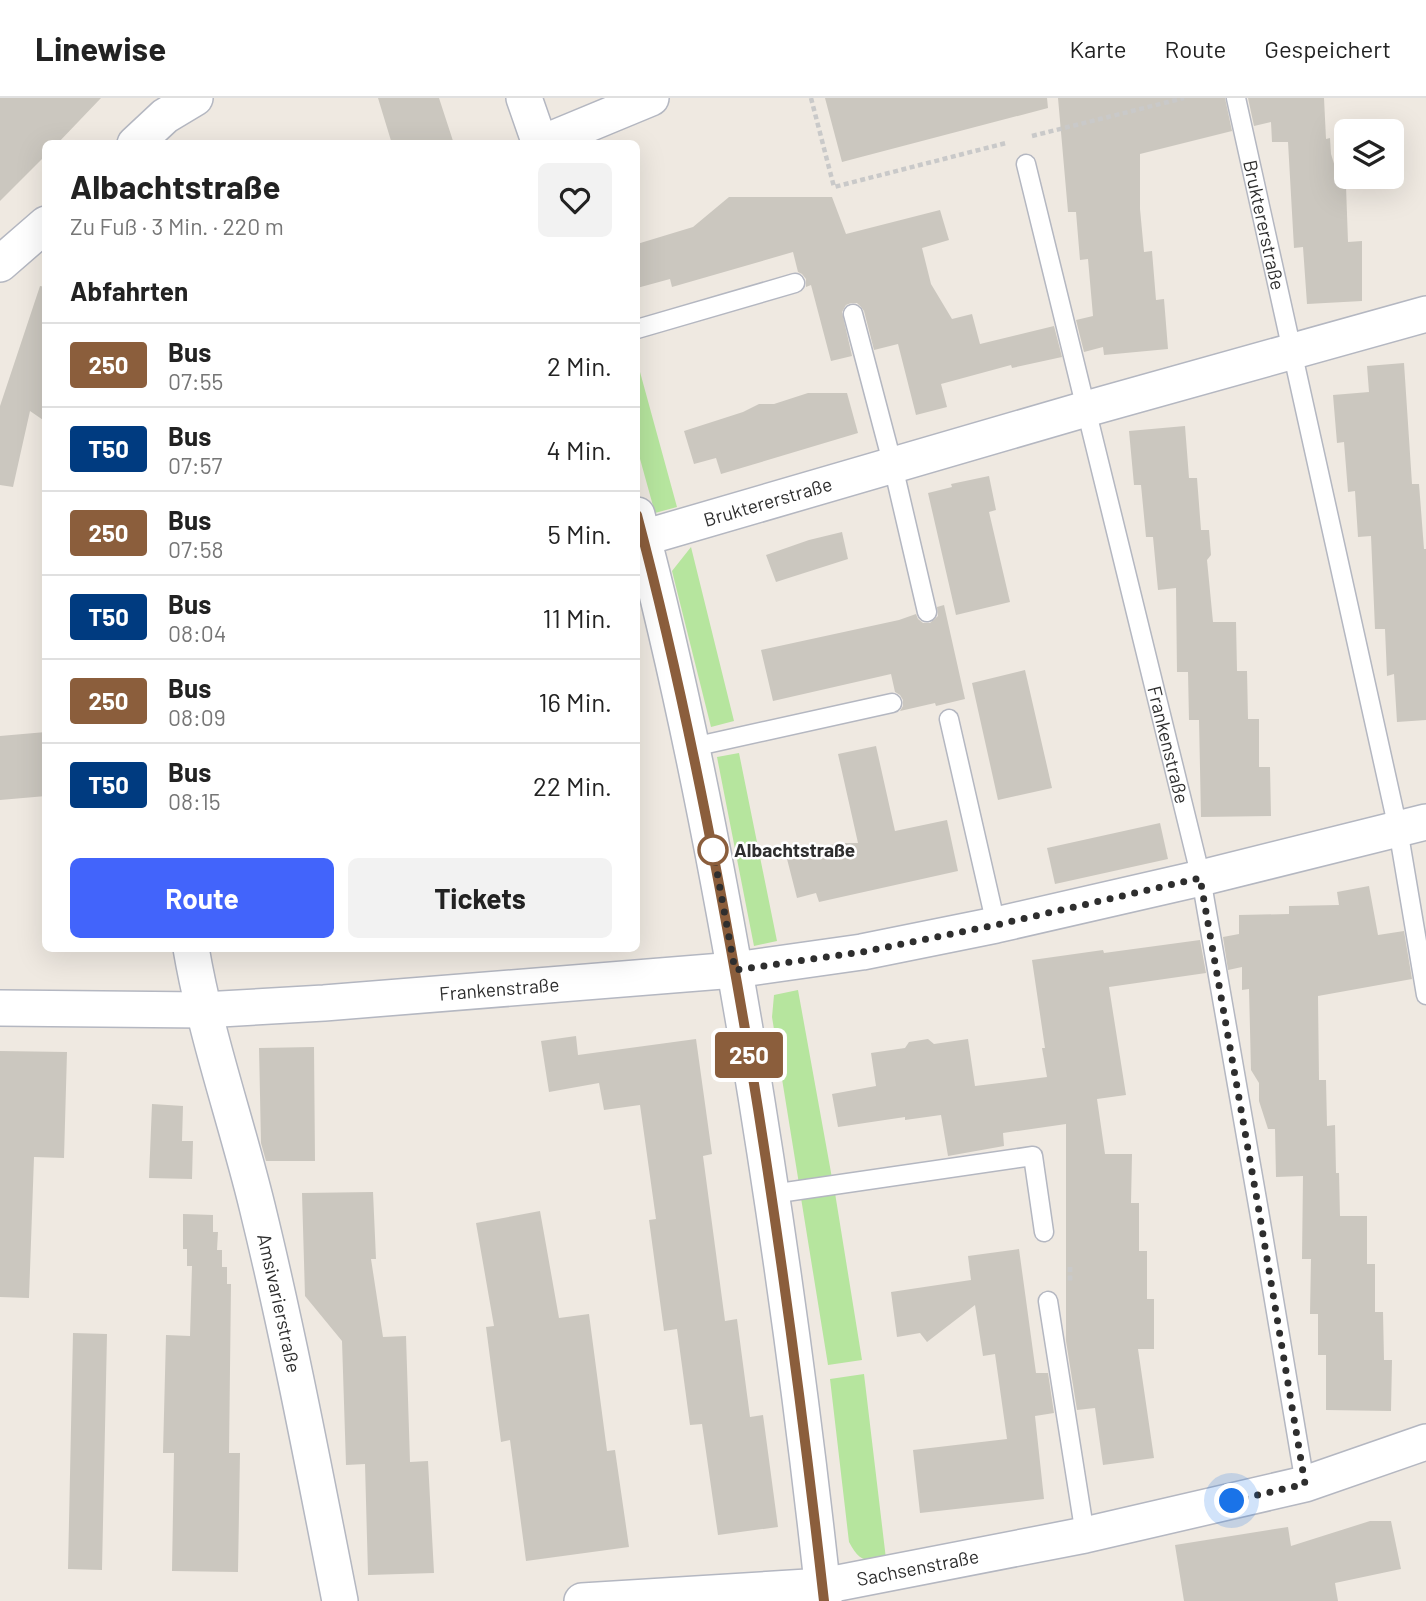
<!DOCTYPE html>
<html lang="de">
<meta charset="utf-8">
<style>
:root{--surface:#fff;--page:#f2f2f2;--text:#222;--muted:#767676;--line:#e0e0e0;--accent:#4264fb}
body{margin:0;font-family:Barlow,sans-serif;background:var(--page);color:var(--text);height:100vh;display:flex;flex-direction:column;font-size:26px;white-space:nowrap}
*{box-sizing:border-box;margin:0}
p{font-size:23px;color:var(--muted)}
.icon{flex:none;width:38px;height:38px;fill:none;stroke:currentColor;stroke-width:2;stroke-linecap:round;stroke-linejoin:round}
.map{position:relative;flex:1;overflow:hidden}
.panel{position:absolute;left:42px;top:42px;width:598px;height:812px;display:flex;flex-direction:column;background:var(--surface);border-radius:10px;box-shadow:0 7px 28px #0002}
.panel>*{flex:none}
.badge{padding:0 14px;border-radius:5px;font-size:24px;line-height:46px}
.tools{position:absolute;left:1334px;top:21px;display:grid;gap:14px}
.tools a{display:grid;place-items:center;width:70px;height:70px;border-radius:10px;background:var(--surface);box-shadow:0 7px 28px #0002;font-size:35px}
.you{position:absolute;width:35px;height:35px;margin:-18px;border:5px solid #fff;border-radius:50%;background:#1a73e8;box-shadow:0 0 0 10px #1a73e833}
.map>.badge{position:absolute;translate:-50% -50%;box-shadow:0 0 0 4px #fff}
h2{padding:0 28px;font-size:26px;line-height:63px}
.round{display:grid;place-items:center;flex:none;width:74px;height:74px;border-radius:10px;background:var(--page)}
.head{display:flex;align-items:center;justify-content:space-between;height:119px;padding:0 28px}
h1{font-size:33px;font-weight:700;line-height:52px}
.button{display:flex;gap:14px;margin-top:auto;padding:14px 28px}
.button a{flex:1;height:80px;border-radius:10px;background:var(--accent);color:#fff;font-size:28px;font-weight:700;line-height:80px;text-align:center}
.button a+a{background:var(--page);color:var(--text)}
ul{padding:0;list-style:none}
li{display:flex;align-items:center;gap:21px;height:84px;padding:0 28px;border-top:2px solid var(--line)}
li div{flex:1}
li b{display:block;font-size:26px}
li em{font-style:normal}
li .badge{min-width:77px;font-weight:700;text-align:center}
header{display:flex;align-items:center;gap:42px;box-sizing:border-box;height:98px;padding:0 35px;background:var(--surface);border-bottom:2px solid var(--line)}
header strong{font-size:33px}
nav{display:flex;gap:38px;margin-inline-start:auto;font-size:24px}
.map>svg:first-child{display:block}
.green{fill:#b6e59e}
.building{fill:#cbc7bf}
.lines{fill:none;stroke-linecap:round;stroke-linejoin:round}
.lane-casing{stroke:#b4b7c1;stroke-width:21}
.street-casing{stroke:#b4b7c1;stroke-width:38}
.path{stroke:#c9c9c9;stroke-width:4.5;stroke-dasharray:5 3.5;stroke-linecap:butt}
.lane{stroke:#fff;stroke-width:18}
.street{stroke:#fff;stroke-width:35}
.line-casing{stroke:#fff;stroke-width:16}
.line{stroke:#8b5e3c;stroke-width:10}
.walk{stroke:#2e2e2e;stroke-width:7;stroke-dasharray:0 12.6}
.stop-dot{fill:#fff;stroke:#8b5e3c;stroke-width:3.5}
.labels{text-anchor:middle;stroke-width:5;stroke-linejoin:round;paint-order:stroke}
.street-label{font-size:19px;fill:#2e2e2e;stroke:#fff}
.stop-label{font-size:19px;font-weight:bold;fill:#2e2e2e;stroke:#fff;text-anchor:start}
</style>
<header>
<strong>Linewise</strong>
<nav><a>Karte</a><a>Route</a><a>Gespeichert</a></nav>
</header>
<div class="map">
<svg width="1426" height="1503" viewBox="0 0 1426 1503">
<rect width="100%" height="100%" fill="#efe9e1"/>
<path class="green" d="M637 263 677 409 655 415 637 350Z
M691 449 734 623 711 629 672 473Z
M739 655 777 843 754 848 717 659Z
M798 892 832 1080 799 1086 772 919 774 897Z
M835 1095 862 1262 828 1267 801 1100Z
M864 1276 886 1461C865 1464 859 1463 849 1444L830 1281Z"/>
<path class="building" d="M0 0H101L57 46H46V57L0 103Z
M378 0H439L454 46H392Z
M825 0H1047L1048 10 842 64Z
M1058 0H1225L1232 33 1140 56V111L1144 154 1152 153 1156 202 1164 201 1168 251 1104 257 1103 249 1084 254 1076 222 1093 218 1088 161 1080 162 1076 114H1068Z
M1248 0H1324L1326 41 1330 40 1331 56 1341 88H1346L1348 144 1362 143V203L1307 206 1303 149 1294 150 1288 44H1272L1271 24 1254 28Z
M729 99H832L846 136 940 112 949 142 922 150 931 186 952 221 972 216 980 246 1054 228 1062 259 1012 270 1011 267 941 286 947 309 916 317 898 246 874 252 864 213 861 209 857 205H851L846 207 842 214 852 258 831 263 811 187 806 189V181L802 176 798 174 793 154 672 189 670 181 637 190V146L693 129Z
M40 188 46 189V324L30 313 13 389 0 387V308Z
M1404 265 1412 386H1419L1424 451H1426V622L1397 624 1394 576 1387 578 1385 531H1375L1371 438 1358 439 1355 393 1348 394 1344 344 1337 345 1333 297 1369 294 1367 268Z
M808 295H847L858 335 721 376 716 360 694 366 684 333 743 314 759 306H774Z
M1185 328 1189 380H1197L1201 432H1209L1211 457 1207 462 1213 524H1236L1237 573H1247L1248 621H1259V669H1270L1271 718 1201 719 1199 622H1189L1188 574H1177L1176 490 1158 492 1153 439H1146L1141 387H1134L1129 333Z
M989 378 996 412 989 414 1010 504 956 517 928 395 952 389 951 386Z
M842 434 848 461 776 484 766 457 809 442Z
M944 507 965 601 936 608 935 605 900 613 903 608V602L900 597 895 594 891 576 773 603 761 552 899 522 916 516 918 521 923 525H930L938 518 937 509Z
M1025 572 1052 690 998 702 972 585Z
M46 634V698L0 702V638Z
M876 648 895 733 947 722 958 773 819 804 816 795 797 800 786 757 840 745H858L838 656Z
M1160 725 1168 761 1055 786 1047 750Z
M1369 788 1378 837 1404 833 1412 881 1318 898 1319 982H1326L1327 1028 1335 1027 1336 1075H1339L1340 1118H1367V1166H1375V1214H1383L1384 1262H1392L1391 1313 1326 1312V1257H1318V1216H1310L1311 1161H1302L1303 1078 1276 1079 1275 1031H1268L1259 1003V985L1251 972 1249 891 1242 892V869L1228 872 1223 839 1239 836V817L1289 816V808L1339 807 1337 794Z
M1200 842 1206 875 1109 889 1126 997 1097 1001 1105 1056H1132L1131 1105H1139V1153H1147V1201H1154V1251H1138L1154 1360 1103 1367 1095 1310 1077 1312 1066 1243V1026L1003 1035 1004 1048 948 1058 941 1017 905 1022V1019L838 1029 832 996 876 988 871 955 905 950 909 944 928 941 934 946 968 941 975 988 1047 979 1042 950H1045L1032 862 1103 852 1104 855Z
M576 938 578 957 696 941 712 1056 703 1058 725 1223 737 1221 750 1319 763 1317 778 1429 718 1437 702 1326 690 1327 677 1231 664 1233 649 1122 656 1121 640 1007 604 1012 599 985 549 994 541 943Z
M314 949 315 1063H266L261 1045 259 950Z
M0 953 67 954 64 1060 34 1059 29 1200 0 1199Z
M152 1006 183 1008 182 1043H193L192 1081 149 1080Z
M373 1094 376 1161H371L383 1239 406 1238 410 1364 428 1363 434 1475 368 1477 365 1366 346 1367 342 1243 305 1198 302 1095Z
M540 1113 559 1220 589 1216 607 1353 615 1352 629 1449 526 1463 510 1342 501 1344 486 1229 494 1228 476 1125Z
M183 1116 213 1117V1134H218L217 1152H222V1169H227V1186H231L229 1355H240L238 1474 172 1473 174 1355H163L166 1237 190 1238 192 1168H187V1151H183Z
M1019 1151 1036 1275H1048L1054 1315 1035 1318 1044 1401 920 1415 913 1352 1007 1341 995 1256 983 1258 975 1207 927 1244 920 1235 897 1239 891 1194 971 1182 968 1158Z
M73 1235 107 1236 102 1472 68 1471Z
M1370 1423H1391L1401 1471 1335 1485 1338 1503H1184L1175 1447 1288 1429 1291 1448Z"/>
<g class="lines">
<defs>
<g id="lane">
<path id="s1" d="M1236 0 1398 731 1426 897"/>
<path id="s2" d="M1026 66 1201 780 1259 1113 1305 1386"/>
<path d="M853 216 893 368 927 514"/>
<path d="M637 231 795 185"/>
<path d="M949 621 996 827"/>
<path d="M693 649 892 605"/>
<path d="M772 1096 1033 1058 1044 1134"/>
<path d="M1048 1203 1085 1437"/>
</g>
<g id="street">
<path d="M524 0 540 46"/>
<path d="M135 46 165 18 195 0"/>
<path d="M540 46 651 0"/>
<path d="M0 166 46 126"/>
<path d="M637 417C683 590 717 766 747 943 778 1129 804 1316 824 1503"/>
<path id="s3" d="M643 440 1086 311 1426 216"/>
<path id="s4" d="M191 850C206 938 236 1022 257 1108 289 1239 314 1371 340 1503"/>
<path id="s5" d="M0 910 203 912 324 905 735 872 862 854 996 827 1201 780 1426 724"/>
<path id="s6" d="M582 1503 823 1488 1085 1437 1305 1386 1426 1344"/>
</g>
</defs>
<use href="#lane" class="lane-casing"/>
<use href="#street" class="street-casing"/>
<path class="path" d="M811 0 834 89 1006 45
M1032 38 1184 0
M1070 1169V1186"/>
<use href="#lane" class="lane"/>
<use href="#street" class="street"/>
</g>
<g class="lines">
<defs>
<path id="line" d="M637 417C683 590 717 766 747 943 778 1129 803 1316 824 1503"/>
</defs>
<use href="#line" class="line-casing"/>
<use href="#line" class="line"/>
<path class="walk" d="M713 752 735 872 862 854 996 827 1200 780 1259 1113 1305 1386 1232 1403"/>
</g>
<circle class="stop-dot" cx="713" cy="752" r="14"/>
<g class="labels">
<g class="street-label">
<text dy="7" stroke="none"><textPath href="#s1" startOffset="130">Bruktererstraße</textPath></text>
<text dy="7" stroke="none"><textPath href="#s3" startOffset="130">Bruktererstraße</textPath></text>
<text dy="7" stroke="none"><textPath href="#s2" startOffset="598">Frankenstraße</textPath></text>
<text dy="7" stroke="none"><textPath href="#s5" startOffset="500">Frankenstraße</textPath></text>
<text dy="7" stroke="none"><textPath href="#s4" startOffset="366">Amsivarierstraße</textPath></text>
<text dy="7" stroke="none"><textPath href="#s6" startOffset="338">Sachsenstraße</textPath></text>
</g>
<g class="stop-label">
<text x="734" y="759">Albachtstraße</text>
</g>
</g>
</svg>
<div class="tools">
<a><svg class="icon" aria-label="layers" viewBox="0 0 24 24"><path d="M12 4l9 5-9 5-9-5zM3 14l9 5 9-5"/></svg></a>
</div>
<div class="you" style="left:1232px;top:1403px"></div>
<b class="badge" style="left:749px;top:957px;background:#8b5e3c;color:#fff">250</b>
<section class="panel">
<div class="head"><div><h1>Albachtstraße</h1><p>Zu Fuß · 3 Min. · 220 m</p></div><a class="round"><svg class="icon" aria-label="heart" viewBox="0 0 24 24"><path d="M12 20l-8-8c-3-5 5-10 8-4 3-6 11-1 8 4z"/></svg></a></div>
<h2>Abfahrten</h2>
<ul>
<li><span class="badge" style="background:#8b5e3c;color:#fff">250</span><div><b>Bus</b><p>07:55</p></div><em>2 Min.</em></li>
<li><span class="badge" style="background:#003b80;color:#fff">T50</span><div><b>Bus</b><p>07:57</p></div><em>4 Min.</em></li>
<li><span class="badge" style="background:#8b5e3c;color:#fff">250</span><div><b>Bus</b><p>07:58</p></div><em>5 Min.</em></li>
<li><span class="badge" style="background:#003b80;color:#fff">T50</span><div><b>Bus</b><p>08:04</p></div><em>11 Min.</em></li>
<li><span class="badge" style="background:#8b5e3c;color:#fff">250</span><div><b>Bus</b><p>08:09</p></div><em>16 Min.</em></li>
<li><span class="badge" style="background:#003b80;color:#fff">T50</span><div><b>Bus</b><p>08:15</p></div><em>22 Min.</em></li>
</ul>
<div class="button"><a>Route</a><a>Tickets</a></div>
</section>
</div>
